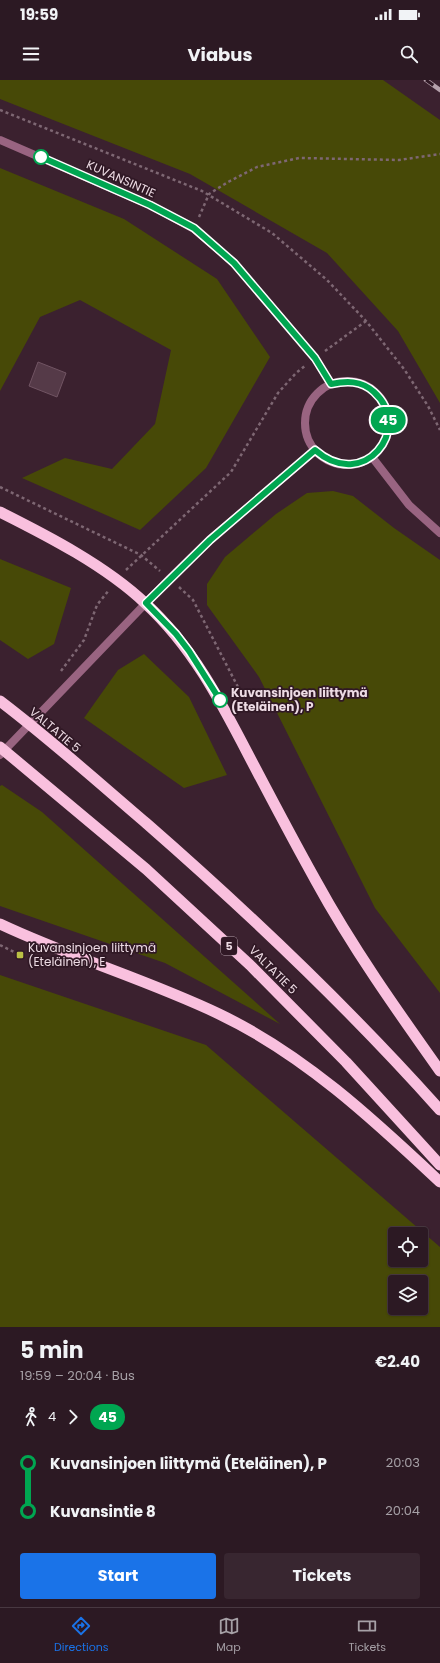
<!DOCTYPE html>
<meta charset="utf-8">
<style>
:root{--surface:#2c1923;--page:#382630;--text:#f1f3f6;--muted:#a6a0a6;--line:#483841;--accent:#1a73e8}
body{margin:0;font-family:Poppins,sans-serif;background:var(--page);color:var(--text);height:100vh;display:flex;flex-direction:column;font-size:15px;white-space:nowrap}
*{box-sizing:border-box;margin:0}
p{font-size:13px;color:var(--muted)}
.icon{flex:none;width:22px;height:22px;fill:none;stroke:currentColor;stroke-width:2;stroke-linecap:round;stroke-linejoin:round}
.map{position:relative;height:1247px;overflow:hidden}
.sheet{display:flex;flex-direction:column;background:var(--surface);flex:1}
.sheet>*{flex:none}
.badge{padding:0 8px;border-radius:13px;font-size:14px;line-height:26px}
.fabs{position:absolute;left:388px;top:1147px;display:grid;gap:8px}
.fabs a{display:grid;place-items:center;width:40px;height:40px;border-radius:4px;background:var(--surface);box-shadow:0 1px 3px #0004,0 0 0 1px var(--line);font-size:20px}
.map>.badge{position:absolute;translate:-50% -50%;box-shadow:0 0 0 2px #fff}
.legs{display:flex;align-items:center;gap:6px;height:44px;padding:0 20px;font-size:13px}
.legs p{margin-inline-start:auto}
.overview{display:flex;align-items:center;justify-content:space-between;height:68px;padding:0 20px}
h1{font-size:22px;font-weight:700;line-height:30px}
.action{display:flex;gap:8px;margin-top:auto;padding:8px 20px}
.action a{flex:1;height:46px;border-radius:4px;background:var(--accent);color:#fff;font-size:16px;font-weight:700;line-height:46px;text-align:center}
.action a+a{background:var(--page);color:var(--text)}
ul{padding:0 20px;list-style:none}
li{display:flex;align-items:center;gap:14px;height:48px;font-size:15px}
li i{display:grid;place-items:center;width:6px;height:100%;margin:0 5px;background:currentColor}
li i::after{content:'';width:10px;height:10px;margin:-5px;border:3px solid;border-radius:50%;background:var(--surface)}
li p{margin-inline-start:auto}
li:first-child i{background:linear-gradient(#0000 50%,currentColor 0)}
li:last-child i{background:linear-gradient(currentColor 50%,#0000 0)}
.status{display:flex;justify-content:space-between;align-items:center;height:28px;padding:0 20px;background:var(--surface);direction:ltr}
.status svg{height:11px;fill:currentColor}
header{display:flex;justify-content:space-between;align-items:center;height:52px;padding:0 20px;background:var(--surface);font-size:18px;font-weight:700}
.dock{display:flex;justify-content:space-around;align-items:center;height:56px;border-top:1px solid var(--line);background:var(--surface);font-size:11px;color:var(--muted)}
.dock a{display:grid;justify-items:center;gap:2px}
.dock .selected{color:var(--accent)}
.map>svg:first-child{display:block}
.green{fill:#474907;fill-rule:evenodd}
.building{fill:#553a48;stroke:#715463}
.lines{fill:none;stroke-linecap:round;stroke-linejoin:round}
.path{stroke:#7e6773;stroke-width:2.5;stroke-dasharray:3 3;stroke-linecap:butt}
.tertiary{stroke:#996481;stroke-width:8}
.trunk{stroke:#f9c0de;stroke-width:11}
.rail-casing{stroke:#b5a0ab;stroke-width:4.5}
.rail{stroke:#301825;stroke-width:3;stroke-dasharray:9;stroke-linecap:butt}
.line-1-casing{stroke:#fff;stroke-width:9}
.line-1{stroke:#00a651;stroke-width:6}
.stop-1-dot{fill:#fff;stroke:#00a651;stroke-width:2}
.poi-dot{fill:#bac045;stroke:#301825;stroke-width:1.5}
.labels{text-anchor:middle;stroke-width:3.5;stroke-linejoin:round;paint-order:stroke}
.shield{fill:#301825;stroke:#b4a0ab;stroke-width:1}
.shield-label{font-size:11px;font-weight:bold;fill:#eddbe4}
.street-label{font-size:12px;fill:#eddbe4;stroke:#301825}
.stop-label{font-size:12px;font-weight:bold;fill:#eddbe4;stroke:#301825;text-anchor:start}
.poi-label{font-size:12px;fill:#eddbe4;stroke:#301825;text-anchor:start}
</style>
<div class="status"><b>19:59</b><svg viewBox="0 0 49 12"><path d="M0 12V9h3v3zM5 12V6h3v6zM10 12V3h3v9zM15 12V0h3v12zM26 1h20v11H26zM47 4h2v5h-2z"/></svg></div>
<header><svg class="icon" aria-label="menu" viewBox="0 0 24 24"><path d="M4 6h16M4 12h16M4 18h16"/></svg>Viabus<svg class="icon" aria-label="search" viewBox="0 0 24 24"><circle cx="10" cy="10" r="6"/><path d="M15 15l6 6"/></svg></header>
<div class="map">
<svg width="440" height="1247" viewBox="0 0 440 1247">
<rect width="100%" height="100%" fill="#3b212f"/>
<path class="green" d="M0 0H383L440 40V323L398 251 327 173 190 94 0 19Z
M0 88 124 139 217 199 270 277 206 388 140 450 22 398 65 378 112 389 155 344 171 270 80 220 40 237 0 311Z
M333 411 353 416 394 448 440 480V913L375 828 259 597 207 525V504L225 477 276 434 307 413Z
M0 479 71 508 54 564 28 579 0 560Z
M144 574 189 617 227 695 184 708 84 638 118 590Z
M2 705 42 732 280 944 165 883 0 826V706Z
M0 895 206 965 440 1167V1247H0ZM395 1154H421V1180H395ZM395 1202H421V1228H395Z"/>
<path class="building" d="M38 282 66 293 57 317 29 306Z"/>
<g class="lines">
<path class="path" d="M0 30 202 111 272 153 327 200 366 241 404 289 428 326 440 350
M199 137 209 114 228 102 257 87 299 78 399 80 440 74
M325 271 366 241
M0 407 141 475 160 491
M126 490 231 392 278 313 296 293 306 285
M179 507 193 520 239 609
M61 591 84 560 97 525 109 510
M0 865 20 875"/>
<path class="tertiary" d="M0 60 150 125 194 149 234 183 315 278 331 304
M305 343a42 42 0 1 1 84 0a42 42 0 1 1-84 0Z
M372 377 409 425 440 453
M0 675 170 498 210 459 315 371"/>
<path class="trunk" d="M0 432C48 456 106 486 145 523 192 566 220 620 249 676 271 718 293 760 316 801 352 867 396 929 440 991
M0 621C50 659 98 702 146 743 249 833 349 928 440 1030
M0 667 146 789 250 885 346 982 440 1085
M0 844C72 878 148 900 219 934 303 974 373 1039 440 1102"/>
<defs>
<path id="rail" d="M426 0 440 10"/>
</defs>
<use href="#rail" class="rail-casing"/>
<use href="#rail" class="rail"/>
</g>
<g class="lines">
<defs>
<path id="line-1" d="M41 77 150 125 194 148 234 183 315 278 331 304C346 301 361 300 374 312 414 348 364 413 315 370L210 460 146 523 176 554 189 571 220 620"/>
</defs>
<use href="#line-1" class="line-1-casing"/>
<use href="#line-1" class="line-1"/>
</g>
<g class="stop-1-dot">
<circle cx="41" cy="77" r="7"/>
<circle cx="220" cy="620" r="7"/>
</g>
<rect class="poi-dot" x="16" y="871" width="8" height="8" rx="2"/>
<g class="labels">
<rect class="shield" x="221" y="857" width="16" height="18" rx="3"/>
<g class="shield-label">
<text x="229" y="870">5</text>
</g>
<g class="street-label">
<text transform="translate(121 99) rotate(24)" y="4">KUVANSINTIE</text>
<text transform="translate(55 650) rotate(40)" y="4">VALTATIE 5</text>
<text transform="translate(273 890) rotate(45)" y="4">VALTATIE 5</text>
</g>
<g class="stop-label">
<text x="231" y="617">Kuvansinjoen liittymä<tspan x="231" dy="14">(Eteläinen), P</tspan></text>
</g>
<g class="poi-label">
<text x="28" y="872">Kuvansinjoen liittymä<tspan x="28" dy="14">(Eteläinen), E</tspan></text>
</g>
</g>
</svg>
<div class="fabs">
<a><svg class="icon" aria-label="locate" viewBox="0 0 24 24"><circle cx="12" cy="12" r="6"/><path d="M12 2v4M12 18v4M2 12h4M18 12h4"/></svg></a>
<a><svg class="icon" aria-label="layers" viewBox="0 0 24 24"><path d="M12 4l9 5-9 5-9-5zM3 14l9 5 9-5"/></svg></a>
</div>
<b class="badge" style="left:388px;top:340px;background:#00a651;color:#fff">45</b>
</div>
<section class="sheet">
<div class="overview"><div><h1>5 min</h1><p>19:59 – 20:04 · Bus</p></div><b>€2.40</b></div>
<div class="legs"><svg class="icon" aria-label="walk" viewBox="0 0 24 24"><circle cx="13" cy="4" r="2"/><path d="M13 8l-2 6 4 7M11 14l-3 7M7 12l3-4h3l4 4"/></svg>4<svg class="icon" aria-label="forward" viewBox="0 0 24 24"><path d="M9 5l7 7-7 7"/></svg><b class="badge" style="background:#00a651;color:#fff">45</b></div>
<ul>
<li><i style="color:#00a651"></i><b>Kuvansinjoen liittymä (Eteläinen), P</b><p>20:03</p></li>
<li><i style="color:#00a651"></i><b>Kuvansintie 8</b><p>20:04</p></li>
</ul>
<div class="action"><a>Start</a><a>Tickets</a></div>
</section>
<nav class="dock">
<a class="selected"><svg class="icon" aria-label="directions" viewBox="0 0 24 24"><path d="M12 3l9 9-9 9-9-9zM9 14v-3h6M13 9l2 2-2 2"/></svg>Directions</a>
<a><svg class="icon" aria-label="map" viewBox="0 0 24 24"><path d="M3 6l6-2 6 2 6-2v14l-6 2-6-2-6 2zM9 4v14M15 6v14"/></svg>Map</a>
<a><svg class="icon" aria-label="tickets" viewBox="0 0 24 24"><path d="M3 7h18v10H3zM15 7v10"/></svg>Tickets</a>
</nav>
